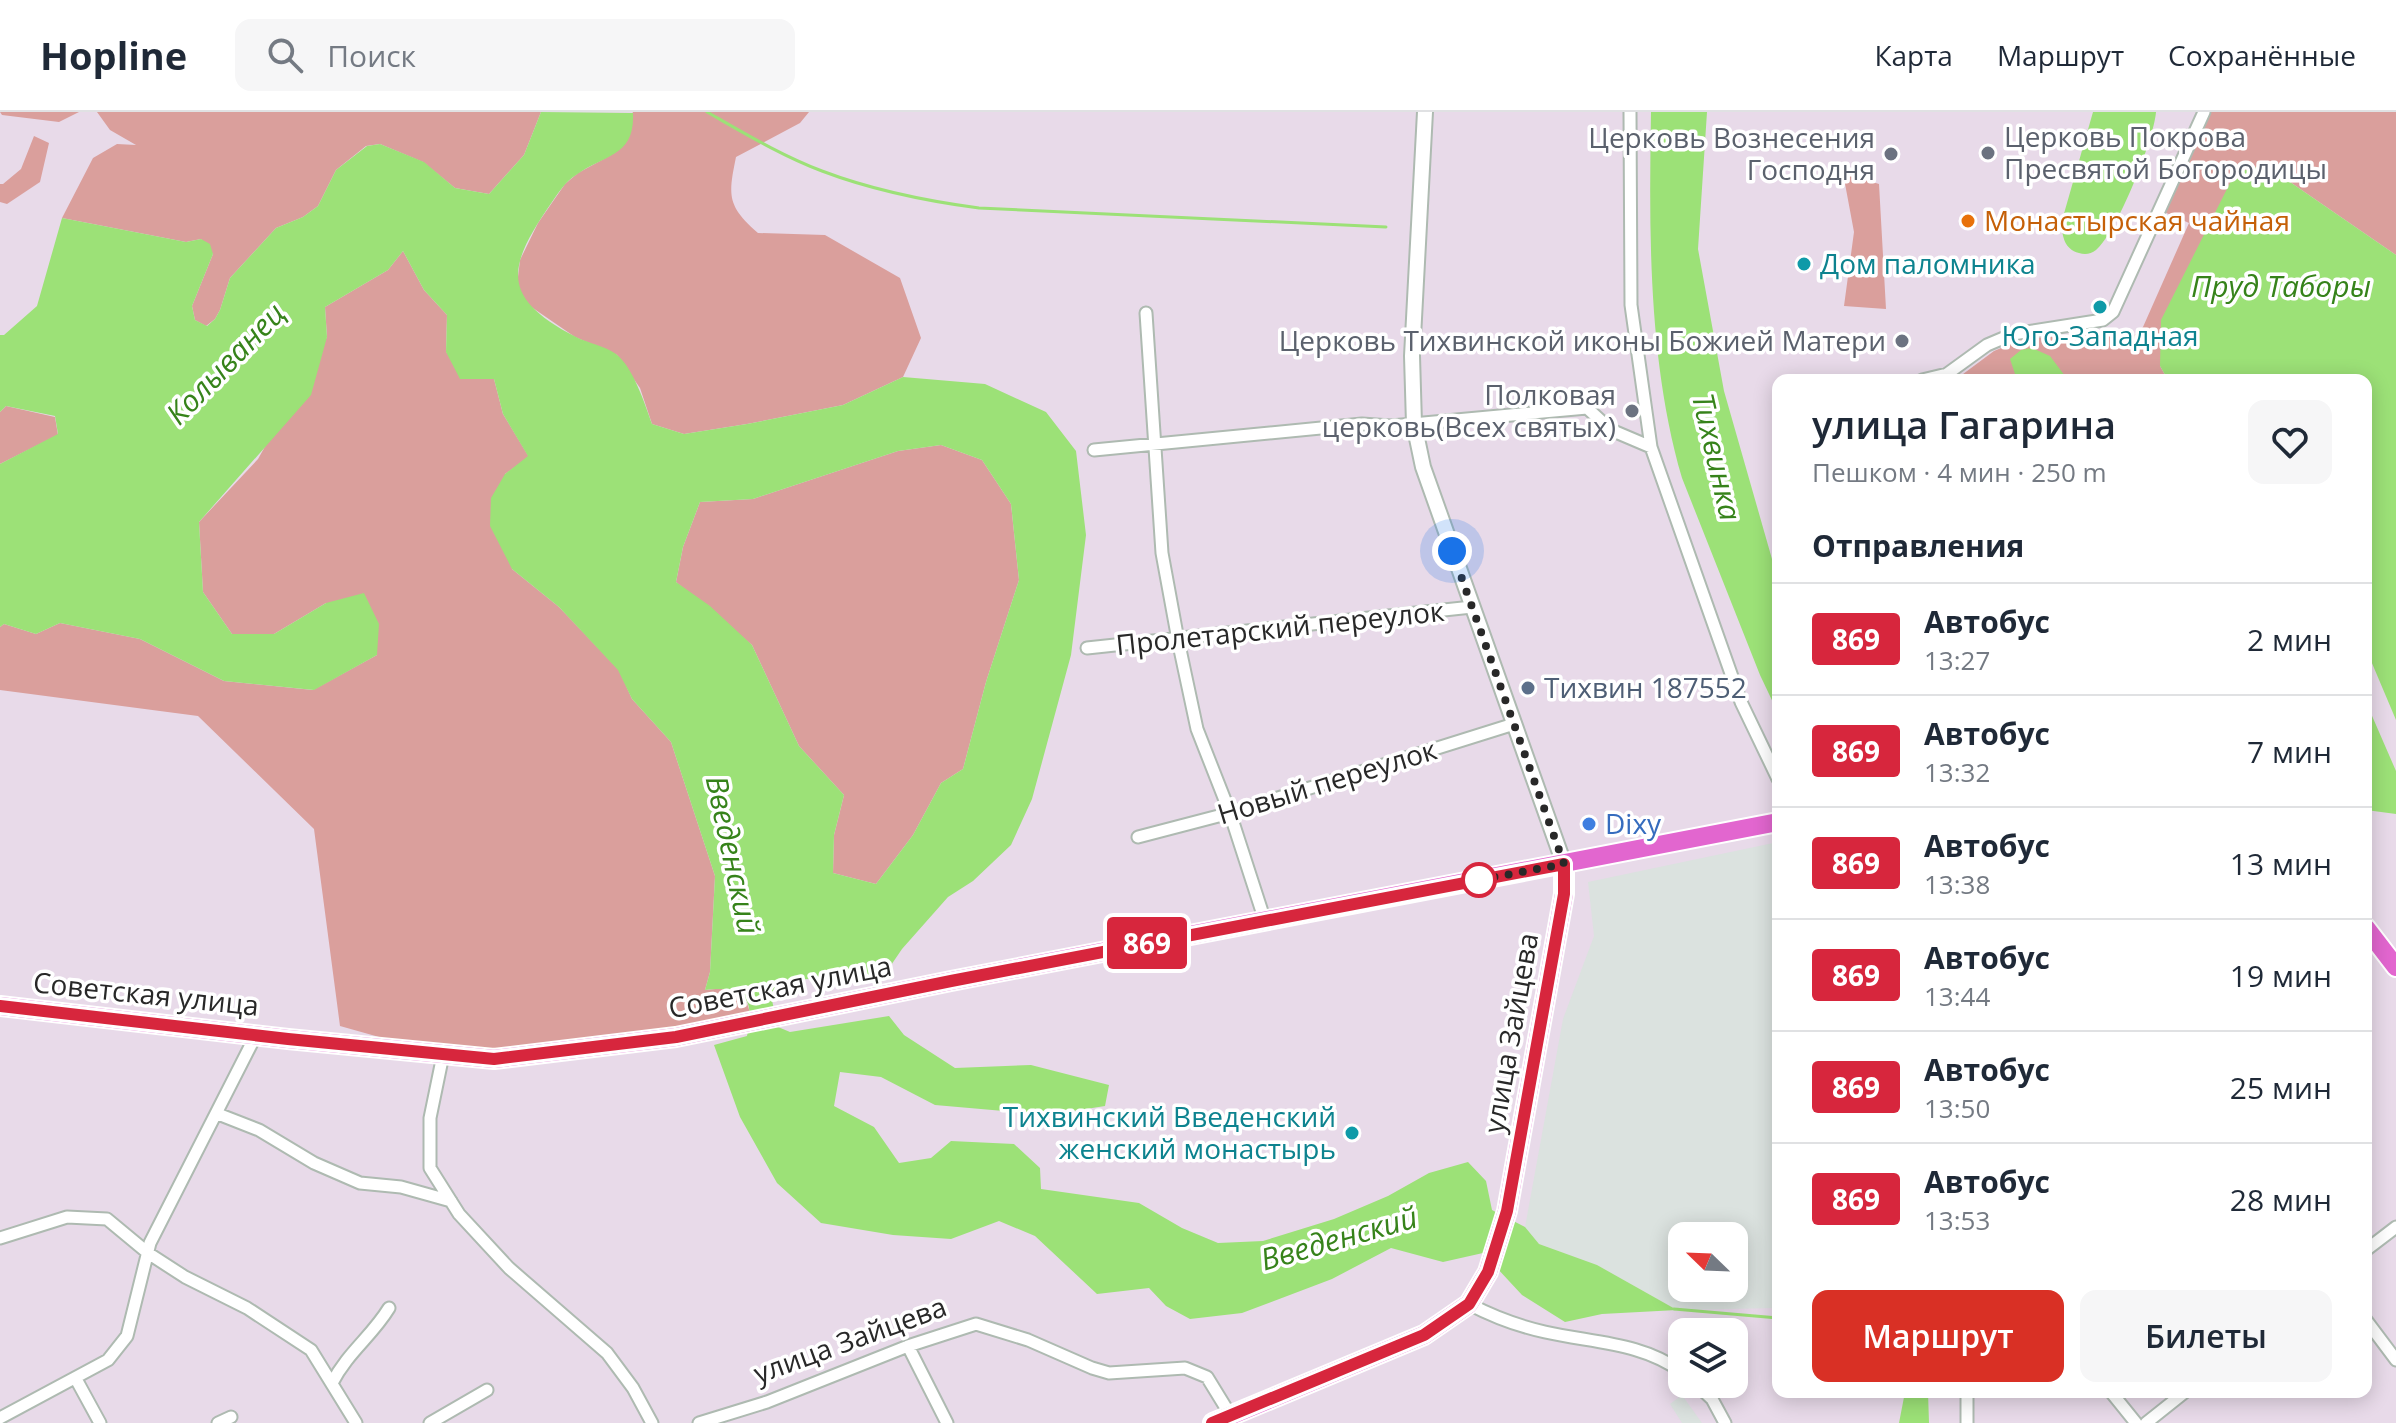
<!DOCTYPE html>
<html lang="ru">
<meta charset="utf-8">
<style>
:root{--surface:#fff;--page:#f6f6f7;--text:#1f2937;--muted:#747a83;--line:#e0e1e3;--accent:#d93025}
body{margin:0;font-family:"Open Sans",sans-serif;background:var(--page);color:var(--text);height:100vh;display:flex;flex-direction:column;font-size:30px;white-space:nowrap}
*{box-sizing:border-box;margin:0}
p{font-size:26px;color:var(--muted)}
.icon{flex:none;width:44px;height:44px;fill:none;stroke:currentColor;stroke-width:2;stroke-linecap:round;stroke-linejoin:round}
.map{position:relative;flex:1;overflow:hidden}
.sheet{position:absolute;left:1772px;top:262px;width:600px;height:1024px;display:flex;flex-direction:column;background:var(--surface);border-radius:16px;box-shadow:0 4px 20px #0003}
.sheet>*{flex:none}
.badge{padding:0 16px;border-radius:6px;font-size:28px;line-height:52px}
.needle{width:52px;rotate:293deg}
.tools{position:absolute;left:1668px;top:1110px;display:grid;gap:16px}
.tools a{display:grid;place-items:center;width:80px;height:80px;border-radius:16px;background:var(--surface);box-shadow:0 4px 20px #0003;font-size:40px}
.you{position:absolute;width:40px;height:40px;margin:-20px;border:6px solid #fff;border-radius:50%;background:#1a73e8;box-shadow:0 0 0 12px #1a73e833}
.map>.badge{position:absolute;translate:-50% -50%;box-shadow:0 0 0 4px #fff}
h2{padding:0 40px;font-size:30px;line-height:72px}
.round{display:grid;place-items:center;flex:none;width:84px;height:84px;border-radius:16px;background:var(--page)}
.headline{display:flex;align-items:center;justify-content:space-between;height:136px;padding:0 40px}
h1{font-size:38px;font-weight:600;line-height:60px}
.button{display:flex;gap:16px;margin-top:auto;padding:16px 40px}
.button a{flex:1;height:92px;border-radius:16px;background:var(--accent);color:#fff;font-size:32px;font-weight:600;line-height:92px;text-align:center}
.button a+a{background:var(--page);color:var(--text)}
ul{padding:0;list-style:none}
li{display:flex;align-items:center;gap:24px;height:112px;padding:0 40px;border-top:2px solid var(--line)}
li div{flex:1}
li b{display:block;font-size:30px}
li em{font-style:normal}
li .badge{min-width:88px;font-weight:700;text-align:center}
header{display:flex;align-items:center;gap:48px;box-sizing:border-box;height:112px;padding:0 40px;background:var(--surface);border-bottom:2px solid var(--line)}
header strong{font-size:38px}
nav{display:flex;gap:44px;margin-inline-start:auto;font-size:28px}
.search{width:560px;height:72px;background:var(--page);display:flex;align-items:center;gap:20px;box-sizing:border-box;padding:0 28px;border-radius:16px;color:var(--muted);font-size:30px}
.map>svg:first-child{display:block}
.industrial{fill:#dbe2df;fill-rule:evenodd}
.green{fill:#da9f9c}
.water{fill:#9ce177;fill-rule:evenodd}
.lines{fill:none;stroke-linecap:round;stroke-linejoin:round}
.stream{stroke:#9ce177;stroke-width:3}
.minor-casing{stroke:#aebab1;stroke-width:15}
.tertiary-casing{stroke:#aebab1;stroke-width:18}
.primary-casing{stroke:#fff;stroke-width:22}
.minor{stroke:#fff;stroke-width:11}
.tertiary{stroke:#fff;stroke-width:14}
.primary{stroke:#e266cf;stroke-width:18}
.line-casing{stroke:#fff;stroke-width:18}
.line{stroke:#d7263d;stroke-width:12}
.walk{stroke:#282828;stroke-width:8;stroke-dasharray:0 14.4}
.worship-dot{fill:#6b7280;stroke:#fff;stroke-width:3}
.food-dot{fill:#e8710a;stroke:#fff;stroke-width:3}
.culture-dot{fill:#0f9aa8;stroke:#fff;stroke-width:3}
.service-dot{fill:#5c6f8a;stroke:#fff;stroke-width:3}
.shop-dot{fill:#3f7fe0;stroke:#fff;stroke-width:3}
.stop-dot{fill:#fff;stroke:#d7263d;stroke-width:4}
.labels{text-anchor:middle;stroke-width:7;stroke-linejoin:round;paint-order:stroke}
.worship-label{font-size:28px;fill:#5b616d;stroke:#fff;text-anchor:end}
.food-label{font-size:28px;fill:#c56008;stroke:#fff;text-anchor:start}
.culture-label{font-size:28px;fill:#0d838f;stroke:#fff;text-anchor:start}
.street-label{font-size:28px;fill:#282828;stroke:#fff}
.service-label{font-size:28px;fill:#4e5e75;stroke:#fff;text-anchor:start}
.shop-label{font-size:28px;fill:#366cbe;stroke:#fff;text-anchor:start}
.water-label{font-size:30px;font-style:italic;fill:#36831a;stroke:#fff}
</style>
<header>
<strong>Hopline</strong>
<div class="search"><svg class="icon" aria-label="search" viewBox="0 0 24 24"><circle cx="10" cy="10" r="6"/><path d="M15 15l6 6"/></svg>Поиск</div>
<nav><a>Карта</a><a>Маршрут</a><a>Сохранённые</a></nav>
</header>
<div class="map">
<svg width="2396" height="1311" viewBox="0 0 2396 1311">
<rect width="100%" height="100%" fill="#e8dae9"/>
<path class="industrial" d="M1778 730V1196L1677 1198 1597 1153 1539 1132 1525 1115 1563 907 1594 824 1588 770ZM1682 1124H1734V1176H1682Z
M1682 1283 1702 1311H1682L1670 1292Z"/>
<path class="green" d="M0 0H79L59 10 2 3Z
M97 0H541L524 43 489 82 455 76 423 50 380 32 366 34 336 58 318 94 303 105 276 116 230 166 220 198 215 207 206 214 195 208 192 194 213 142 201 127 186 130 62 106 93 46 117 32 136 33 110 18Z
M633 0H809L800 11 736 45C728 84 727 94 758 121L825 123 900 166 921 226 903 265 843 293 747 312 684 322 652 312 640 276 617 243 575 225 527 192 517 173 520 148 538 111 565 72 578 61 611 43Z
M2210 0H2396V143L2290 70 2160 254 2168 268H1955L1994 239 2020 228 2102 219 2129 224 2137 222 2143 215 2189 111 2162 99Z
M34 24 49 31 40 70 7 92 0 90V72H3L21 57Z
M1843 61 1879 72 1886 197 1844 194 1854 120Z
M403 139 424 178 447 203 446 240 494 267 503 302 529 345 505 362 512 457 559 495 619 558 632 587 671 630 715 764 710 860 705 878C733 876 744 873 751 905L729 914 443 943 340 914 314 717 198 604 0 578V515L4 512 36 522 60 511 140 527 224 569 313 578 377 543 326 491 274 522H232L203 480 199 410 258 347 327 225 325 195 388 158Z
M6 294 55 305 58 323 0 352V300Z
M941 333 982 348 1011 392 1019 468 986 570 963 657 941 671 913 723 876 772 833 761 834 723 844 683 799 634 752 533 676 470 683 435 700 390 753 387 898 339Z"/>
<path class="water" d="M541 0 633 1C635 45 605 42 576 63 565 70 559 80 552 90 507 155 499 185 576 225 588 231 605 234 616 242 633 255 645 292 652 312L684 322 747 312 843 293 903 265 985 272 1046 300 1076 339 1086 423 1071 543 1032 687 1011 733 973 769 948 785 902 837 885 862 778 869 771 884 778 915 790 920 889 904 904 923 955 956 1031 953 1109 973 1105 994 1048 1003 935 993 881 965 840 960 834 994 874 1015 899 1051 931 1046 951 1029 1014 1032 1040 1056 1041 1077 1139 1091 1182 1116 1218 1131 1263 1129 1334 1107 1388 1084 1429 1061 1468 1050 1486 1069 1492 1098 1525 1115 1539 1132 1597 1153 1677 1198 1602 1202 1565 1210 1522 1183 1483 1141 1443 1150 1391 1136 1332 1167 1242 1201 1190 1207 1166 1194 1149 1176 1097 1182 1035 1124 999 1109 951 1127 893 1123 821 1111 777 1071 740 1005 714 933 747 924C756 885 743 873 705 878L710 860 715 764 671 630 632 587 618 558 559 495 512 457 490 414 491 386 505 362 528 344 503 302 494 267H460L446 240 447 203 424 178 403 139 388 158 325 195 327 225 311 283 199 410 203 480 232 522H274L326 491 364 481 379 512 377 543 314 578 224 569 140 527 60 511 36 522 4 512 0 515V352L58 322 55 304 6 294 0 300V223H4L37 194 62 106 186 130 201 127 210 132 213 142 192 194 195 208 207 214 215 207 220 198 230 166 276 116 303 105 318 94 336 58 367 34 380 32 424 50 455 76 489 82 524 43ZM941 333 982 348 1011 392 1019 468 986 570 963 657 941 671 913 723 876 772 833 761 834 723 844 683 799 634 752 533 710 494 676 470 683 435 700 390 753 387 898 339Z
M1651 0H1707L1698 137 1724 279 1778 468V601L1760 563 1682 366C1648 249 1649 121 1651 0Z
M2093 0H2156C2154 27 2117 121 2096 138 2091 142 2085 143 2079 141 2064 137 2063 125 2061 112Z
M2257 55 2290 70 2396 143V608L2366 537V268H2168L2160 254 2161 208 2235 61Z
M2032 236 2050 244 2068 268H2017L2010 247 2021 238Z
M2366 590 2396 659V702L2366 698Z
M1905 1280H1928L1929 1311H1899Z"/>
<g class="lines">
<path class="stream" d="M707 0C744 21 782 44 822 59 872 78 926 89 979 96L1386 115
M1674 1197 1778 1206"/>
<defs>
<path id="minor" d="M1630 0 1631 193 1651 335 1741 590 1778 667
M1146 201 1162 441 1178 528 1197 617 1230 701 1265 809
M1922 268 1947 262 1987 233 2013 222 2103 208 2113 200 2204 0
M1094 338 1362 312 1391 314 1587 296 1611 318 1651 335
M1087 536 1472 495
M1138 725 1230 701 1514 612
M443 943 430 1006V1056L459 1102 509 1156 607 1241 633 1276 652 1311
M218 1002 259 1018 314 1051 360 1071 401 1075 451 1089
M0 1126 67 1105 107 1107 148 1141 185 1165 247 1196 311 1238 356 1311
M2366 1138 2396 1115
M1469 1192C1494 1205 1518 1214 1545 1220 1593 1231 1641 1230 1682 1260
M2366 1208 2396 1248
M908 1234 947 1311
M76 1267 100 1311
M332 1271C348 1240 372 1224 389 1196
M1696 1272 1712 1287 1725 1311
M2111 1280 2136 1311
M0 1306 108 1248 127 1224 150 1131 256 923
M218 1311 231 1305
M430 1311 487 1278
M699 1311 767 1290 908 1234 976 1212 1028 1228 1092 1256 1109 1261 1185 1256 1207 1265 1234 1309
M1967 1311V1280
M2146 1311 2185 1280"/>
<path id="tertiary" d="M1425 0 1412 244 1414 312 1423 355 1564 752"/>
<path id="primary" d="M2366 816 2396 855
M0 894 288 927 494 947 676 925 951 869 1778 710
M1213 1311 1424 1223 1469 1192 1488 1160 1507 1099 1564 782V752"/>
</defs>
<use href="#minor" class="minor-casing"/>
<use href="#tertiary" class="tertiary-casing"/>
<use href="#primary" class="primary-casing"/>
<use href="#minor" class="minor"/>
<use href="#tertiary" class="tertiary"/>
<use href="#primary" class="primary"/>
</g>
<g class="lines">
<defs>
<path id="line" d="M0 894 288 927 494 947 676 925 951 869 1564 752V782L1507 1099 1488 1160 1469 1192 1424 1223 1212 1311"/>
</defs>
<use href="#line" class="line-casing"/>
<use href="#line" class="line"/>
<path class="walk" d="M1452 439 1564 752 1479 768"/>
</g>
<g class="worship-dot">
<circle cx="1988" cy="41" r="8"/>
<circle cx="1891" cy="42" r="8"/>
<circle cx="1902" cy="229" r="8"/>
<circle cx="1632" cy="299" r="8"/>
</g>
<circle class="food-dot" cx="1968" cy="109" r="8"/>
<g class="culture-dot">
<circle cx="1804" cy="152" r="8"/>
<circle cx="2100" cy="195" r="8"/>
<circle cx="1352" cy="1021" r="8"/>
</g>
<circle class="service-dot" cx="1528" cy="576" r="8"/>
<circle class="shop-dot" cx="1589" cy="712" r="8"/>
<circle class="stop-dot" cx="1479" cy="768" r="16"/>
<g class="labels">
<g class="worship-label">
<text x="2004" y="35" text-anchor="start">Церковь Покрова<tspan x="2004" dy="32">Пресвятой Богородицы</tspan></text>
<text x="1875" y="36">Церковь Вознесения<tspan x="1875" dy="32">Господня</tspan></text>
<text x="1886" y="239">Церковь Тихвинской иконы Божией Матери</text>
<text x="1616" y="293">Полковая<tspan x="1616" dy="32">церковь(Всех святых)</tspan></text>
</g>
<g class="food-label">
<text x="1984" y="119">Монастырская чайная</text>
</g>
<g class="culture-label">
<text x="1820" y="162">Дом паломника</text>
<text x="2100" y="234" text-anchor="middle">Юго-Западная</text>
<text x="1336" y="1015" text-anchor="end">Тихвинский Введенский<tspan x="1336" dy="32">женский монастырь</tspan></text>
</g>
<g class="street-label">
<text transform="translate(1280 516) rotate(-6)" y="10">Пролетарский переулок</text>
<text transform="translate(1327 670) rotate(-17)" y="10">Новый переулок</text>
<text transform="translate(780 875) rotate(-11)" y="10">Советская улица</text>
<text transform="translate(146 882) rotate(6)" y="10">Советская улица</text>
<text transform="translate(1511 921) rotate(-80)" y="10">улица Зайцева</text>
<text transform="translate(850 1228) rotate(-20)" y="10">улица Зайцева</text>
</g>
<g class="service-label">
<text x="1544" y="586">Тихвин 187552</text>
</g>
<g class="shop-label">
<text x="1605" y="722">Dixy</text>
</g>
<g class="water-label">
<text x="2281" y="185">Пруд Таборы</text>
<text transform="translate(226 252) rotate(-46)" y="10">Колыванец</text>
<text transform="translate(1716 345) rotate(77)" y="10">Тихвинка</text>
<text transform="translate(732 743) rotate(78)" y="10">Введенский</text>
<text transform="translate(1339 1127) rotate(-16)" y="10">Введенский</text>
</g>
</g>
</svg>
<div class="tools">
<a><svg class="needle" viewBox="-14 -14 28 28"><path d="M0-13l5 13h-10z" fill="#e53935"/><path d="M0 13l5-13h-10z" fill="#747a83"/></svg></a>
<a><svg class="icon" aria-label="layers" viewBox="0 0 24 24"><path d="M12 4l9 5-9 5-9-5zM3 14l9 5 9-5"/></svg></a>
</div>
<div class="you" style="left:1452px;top:439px"></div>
<b class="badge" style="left:1147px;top:831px;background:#d7263d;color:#fff">869</b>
<section class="sheet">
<div class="headline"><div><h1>улица Гагарина</h1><p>Пешком · 4 мин · 250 m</p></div><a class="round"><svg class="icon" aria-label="heart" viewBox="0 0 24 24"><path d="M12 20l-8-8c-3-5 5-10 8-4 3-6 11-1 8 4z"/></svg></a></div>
<h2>Отправления</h2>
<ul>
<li><span class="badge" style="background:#d7263d;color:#fff">869</span><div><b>Автобус</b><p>13:27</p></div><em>2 мин</em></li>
<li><span class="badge" style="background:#d7263d;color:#fff">869</span><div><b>Автобус</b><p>13:32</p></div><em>7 мин</em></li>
<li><span class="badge" style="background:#d7263d;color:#fff">869</span><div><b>Автобус</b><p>13:38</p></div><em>13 мин</em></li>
<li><span class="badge" style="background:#d7263d;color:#fff">869</span><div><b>Автобус</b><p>13:44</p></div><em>19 мин</em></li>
<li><span class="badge" style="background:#d7263d;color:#fff">869</span><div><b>Автобус</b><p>13:50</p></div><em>25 мин</em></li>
<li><span class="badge" style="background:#d7263d;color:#fff">869</span><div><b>Автобус</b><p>13:53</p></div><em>28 мин</em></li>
</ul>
<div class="button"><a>Маршрут</a><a>Билеты</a></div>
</section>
</div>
